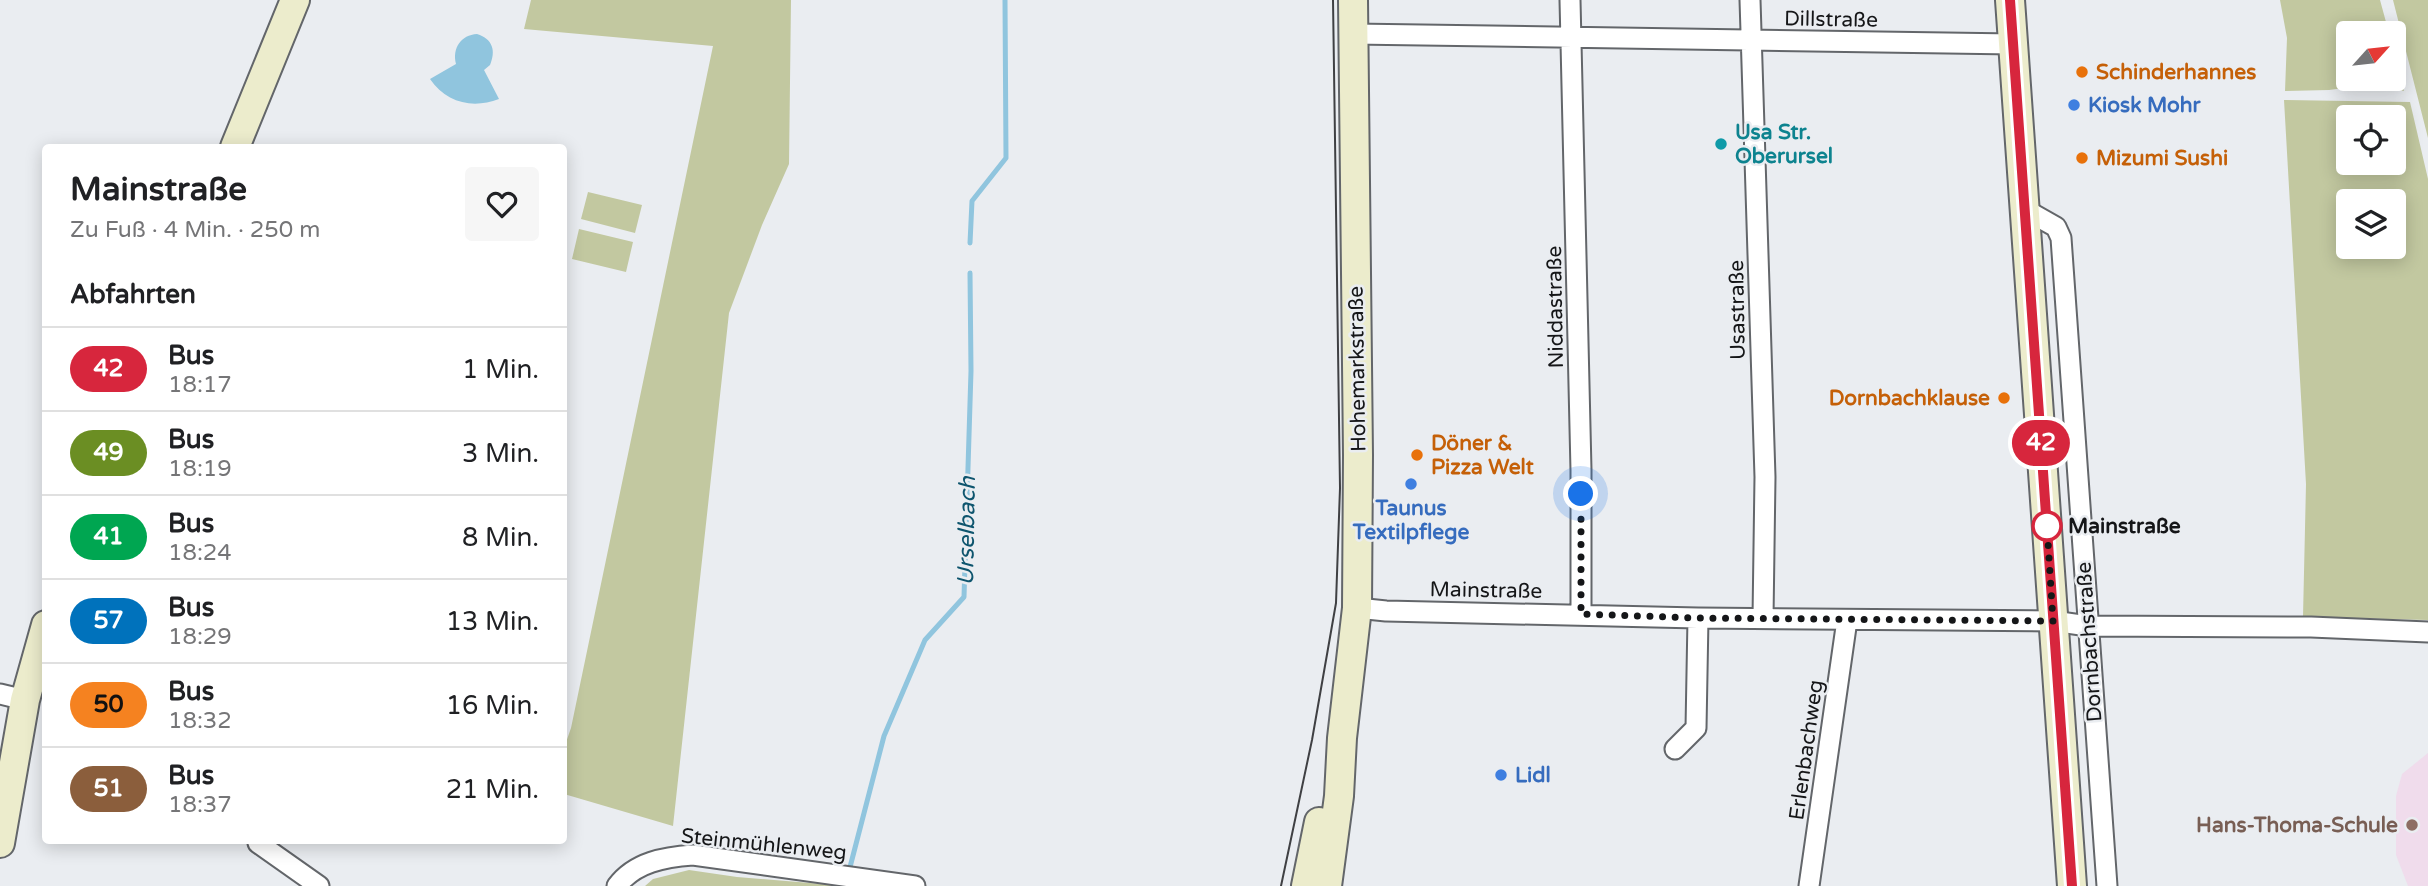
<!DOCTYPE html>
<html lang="de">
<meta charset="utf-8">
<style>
:root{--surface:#fff;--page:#f6f6f6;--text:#202124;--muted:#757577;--line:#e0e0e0}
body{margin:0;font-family:"Varela Round",sans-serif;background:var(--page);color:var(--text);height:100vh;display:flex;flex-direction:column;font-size:26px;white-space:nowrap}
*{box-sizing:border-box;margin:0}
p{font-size:23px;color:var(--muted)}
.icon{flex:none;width:38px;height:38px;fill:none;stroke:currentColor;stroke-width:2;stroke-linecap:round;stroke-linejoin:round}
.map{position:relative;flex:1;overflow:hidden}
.drawer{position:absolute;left:42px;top:144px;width:525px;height:700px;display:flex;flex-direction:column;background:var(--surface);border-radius:7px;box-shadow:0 4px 18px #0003}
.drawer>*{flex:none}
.badge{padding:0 14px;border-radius:23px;font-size:24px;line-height:46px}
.needle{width:46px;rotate:63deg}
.fabs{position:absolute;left:2336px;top:21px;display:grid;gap:14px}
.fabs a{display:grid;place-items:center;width:70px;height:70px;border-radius:7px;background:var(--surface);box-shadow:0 4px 18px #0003;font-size:35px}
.you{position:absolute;width:35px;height:35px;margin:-18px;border:5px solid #fff;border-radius:50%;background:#1a73e8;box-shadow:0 0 0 10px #1a73e833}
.map>.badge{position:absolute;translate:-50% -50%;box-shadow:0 0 0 4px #fff}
h2{padding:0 28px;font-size:26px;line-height:63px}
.round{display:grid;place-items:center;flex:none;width:74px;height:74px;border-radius:7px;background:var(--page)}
.summary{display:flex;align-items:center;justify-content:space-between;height:119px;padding:0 28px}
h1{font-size:33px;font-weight:700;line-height:52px}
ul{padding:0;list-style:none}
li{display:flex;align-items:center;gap:21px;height:84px;padding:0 28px;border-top:2px solid var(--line)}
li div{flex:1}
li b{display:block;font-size:26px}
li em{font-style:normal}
li .badge{min-width:77px;font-weight:700;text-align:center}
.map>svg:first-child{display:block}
.education{fill:#f0dcec}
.green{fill:#c2c8a0;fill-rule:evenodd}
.water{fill:#90c5de}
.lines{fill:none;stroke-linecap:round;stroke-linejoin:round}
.stream{stroke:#90c5de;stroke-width:5}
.street-casing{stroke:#63666a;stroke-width:23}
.secondary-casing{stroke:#63666a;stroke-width:32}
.street{stroke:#fff;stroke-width:19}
.secondary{stroke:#ececcc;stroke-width:28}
.tram{stroke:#3f4043;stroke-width:2}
.line-casing{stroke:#fff;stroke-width:16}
.line{stroke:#d7263d;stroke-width:10}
.walk{stroke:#151618;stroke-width:7;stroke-dasharray:0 12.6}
.food-dot{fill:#e8710a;stroke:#eaedf1;stroke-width:2.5}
.shop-dot{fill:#3f7fe0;stroke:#eaedf1;stroke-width:2.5}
.culture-dot{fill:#0f9aa8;stroke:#eaedf1;stroke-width:2.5}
.stop-dot{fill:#fff;stroke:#d7263d;stroke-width:3.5}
.education-dot{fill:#8d6e63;stroke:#eaedf1;stroke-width:2.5}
.labels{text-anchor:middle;stroke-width:5;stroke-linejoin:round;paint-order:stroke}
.street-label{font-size:21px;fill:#151618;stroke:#eaedf1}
.food-label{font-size:21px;font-weight:bold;fill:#c56008;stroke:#eaedf1;text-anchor:start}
.shop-label{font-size:21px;font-weight:bold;fill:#366cbe;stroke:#eaedf1;text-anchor:start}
.culture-label{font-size:21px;font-weight:bold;fill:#0d838f;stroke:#eaedf1;text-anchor:start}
.stop-label{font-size:21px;font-weight:bold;fill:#151618;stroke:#eaedf1;text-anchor:start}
.education-label{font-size:21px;font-weight:bold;fill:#785e54;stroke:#eaedf1;text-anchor:end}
.water-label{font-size:23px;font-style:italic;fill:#0e556e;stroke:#eaedf1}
</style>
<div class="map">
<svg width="2428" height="886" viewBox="0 0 2428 886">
<rect width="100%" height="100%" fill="#eaedf1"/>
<path class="education" d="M2428 753V886H2408L2396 855V796L2402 774Z"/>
<path class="green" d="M531 0H791L789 164 762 225 729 313 673 826 564 794V748L571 728 713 46 524 29Z
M2280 0H2380L2389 33H2348V79H2394V53L2404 91 2374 84 2329 90 2285 91 2287 38Z
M2393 0H2428V138Z
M2284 100 2410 102 2428 179V620L2303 617 2306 484ZM2348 117H2394V163H2348ZM2394 201V247H2348V201Z
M588 192 642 205 635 233 581 219Z
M579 229 633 242 626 272 572 259Z
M689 870 737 877 846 886H645L653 879Z"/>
<path class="water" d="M477 34C493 39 496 51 490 65L484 70 499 99C473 109 446 103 430 79L456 64C452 48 461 35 477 34Z"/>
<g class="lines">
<path class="stream" d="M970 243 972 201 1006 158 1005 0
M849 871 884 736 925 640 964 597 971 371 970 273"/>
<defs>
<path id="street" d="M1570 0 1581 470V614
M1750 0 1765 477 1763 618
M1353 34 2014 44
M2024 209 2056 227 2061 238 2107 886
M1357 608 1386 611 1698 618 2053 621 2088 626 2311 627 2428 632
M0 694 25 700
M1675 749 1696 728 1698 618
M258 843 319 886
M617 886C635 862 665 857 693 855L915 886
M1809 886 1847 620"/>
<path id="secondary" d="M2010 0 2072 886
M235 147 295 0
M0 843 25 700 46 625
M1306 886 1319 822
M1327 886 1339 796 1342 738 1357 608 1358 455 1353 0"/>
</defs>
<use href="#street" class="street-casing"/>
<use href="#secondary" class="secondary-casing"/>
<use href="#street" class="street"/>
<use href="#secondary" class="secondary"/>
<path class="tram" d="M1281 886 1312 740 1336 603 1340 488 1333 0"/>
</g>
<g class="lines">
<defs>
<path id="line" d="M2010 0 2072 886"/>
</defs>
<use href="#line" class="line-casing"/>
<use href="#line" class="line"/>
<path class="walk" d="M1581 494V614L1698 618 2053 621 2047 526"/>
</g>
<g class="food-dot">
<circle cx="2082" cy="72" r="7"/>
<circle cx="2082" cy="158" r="7"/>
<circle cx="2004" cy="398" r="7"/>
<circle cx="1417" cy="455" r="7"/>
</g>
<g class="shop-dot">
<circle cx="2074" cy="105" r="7"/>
<circle cx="1411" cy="484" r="7"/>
<circle cx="1501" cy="775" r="7"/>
</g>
<circle class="culture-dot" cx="1721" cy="144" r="7"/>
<circle class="stop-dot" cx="2047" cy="526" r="14"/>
<circle class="education-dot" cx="2412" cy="825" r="7"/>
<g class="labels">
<g class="street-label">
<text transform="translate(1831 19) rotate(1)" y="7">Dillstraße</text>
<text transform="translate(1555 307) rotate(-91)" y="7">Niddastraße</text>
<text transform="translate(1737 310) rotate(-91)" y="7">Usastraße</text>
<text transform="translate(1357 369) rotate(-91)" y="7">Hohemarkstraße</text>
<text transform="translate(1486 590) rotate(1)" y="7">Mainstraße</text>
<text transform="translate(2089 642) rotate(-94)" y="7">Dornbachstraße</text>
<text transform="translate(1806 750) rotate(-82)" y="7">Erlenbachweg</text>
<text transform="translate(764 844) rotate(6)" y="7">Steinmühlenweg</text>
</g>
<g class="food-label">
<text x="2096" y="79">Schinderhannes</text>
<text x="2096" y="165">Mizumi Sushi</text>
<text x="1990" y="405" text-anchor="end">Dornbachklause</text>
<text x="1431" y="450">Döner &amp;<tspan x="1431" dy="24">Pizza Welt</tspan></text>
</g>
<g class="shop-label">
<text x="2088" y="112">Kiosk Mohr</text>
<text x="1411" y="515" text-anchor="middle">Taunus<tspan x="1411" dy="24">Textilpflege</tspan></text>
<text x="1515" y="782">Lidl</text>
</g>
<g class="culture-label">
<text x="1735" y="139">Usa Str.<tspan x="1735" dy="24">Oberursel</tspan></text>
</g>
<g class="stop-label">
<text x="2068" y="533">Mainstraße</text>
</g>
<g class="education-label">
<text x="2398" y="832">Hans-Thoma-Schule</text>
</g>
<g class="water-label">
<text transform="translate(966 531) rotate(-89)" y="8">Urselbach</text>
</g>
</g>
</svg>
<div class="fabs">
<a><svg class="needle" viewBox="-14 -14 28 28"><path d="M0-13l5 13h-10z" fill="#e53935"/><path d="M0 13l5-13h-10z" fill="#757577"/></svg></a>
<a><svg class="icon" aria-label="locate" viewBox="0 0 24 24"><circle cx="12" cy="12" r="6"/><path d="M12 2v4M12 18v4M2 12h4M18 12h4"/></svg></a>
<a><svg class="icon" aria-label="layers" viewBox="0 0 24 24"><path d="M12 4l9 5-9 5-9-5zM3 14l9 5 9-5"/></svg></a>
</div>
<div class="you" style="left:1581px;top:494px"></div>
<b class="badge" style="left:2041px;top:443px;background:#d7263d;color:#fff">42</b>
<section class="drawer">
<div class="summary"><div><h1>Mainstraße</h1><p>Zu Fuß · 4 Min. · 250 m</p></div><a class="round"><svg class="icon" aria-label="heart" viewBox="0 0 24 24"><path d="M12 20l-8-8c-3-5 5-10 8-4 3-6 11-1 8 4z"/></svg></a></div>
<h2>Abfahrten</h2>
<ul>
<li><span class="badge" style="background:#d7263d;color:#fff">42</span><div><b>Bus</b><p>18:17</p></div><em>1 Min.</em></li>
<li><span class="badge" style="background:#6b8e23;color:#fff">49</span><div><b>Bus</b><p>18:19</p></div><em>3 Min.</em></li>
<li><span class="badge" style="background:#00a651;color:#fff">41</span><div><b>Bus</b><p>18:24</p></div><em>8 Min.</em></li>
<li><span class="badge" style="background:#0072bc;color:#fff">57</span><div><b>Bus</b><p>18:29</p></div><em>13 Min.</em></li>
<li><span class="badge" style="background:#f58220;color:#111">50</span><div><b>Bus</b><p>18:32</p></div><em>16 Min.</em></li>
<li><span class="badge" style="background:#8b5e3c;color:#fff">51</span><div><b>Bus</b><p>18:37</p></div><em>21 Min.</em></li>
</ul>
</section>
</div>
